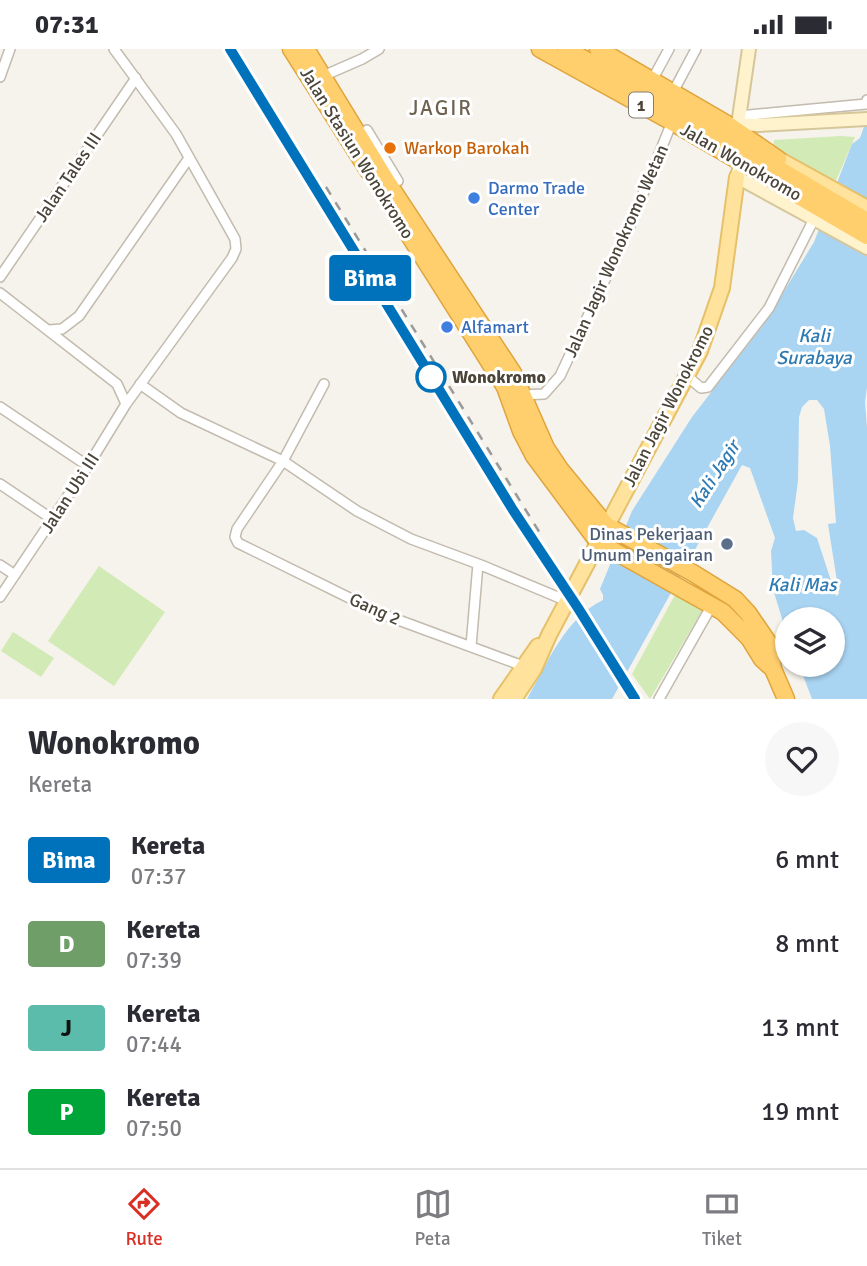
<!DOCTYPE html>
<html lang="id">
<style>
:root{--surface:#fff;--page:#f7f7f7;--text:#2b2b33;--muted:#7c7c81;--line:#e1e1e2;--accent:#d93025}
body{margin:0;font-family:Signika,sans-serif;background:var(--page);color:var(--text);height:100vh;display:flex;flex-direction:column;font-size:26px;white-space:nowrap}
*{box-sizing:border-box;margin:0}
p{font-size:23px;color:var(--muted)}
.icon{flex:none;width:38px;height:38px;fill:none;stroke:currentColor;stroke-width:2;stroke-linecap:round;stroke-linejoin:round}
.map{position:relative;height:650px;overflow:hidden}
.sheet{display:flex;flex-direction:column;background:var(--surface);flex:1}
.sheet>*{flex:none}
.badge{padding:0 14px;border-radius:5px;font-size:24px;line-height:46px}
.controls{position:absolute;left:775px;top:558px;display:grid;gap:14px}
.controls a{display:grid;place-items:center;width:70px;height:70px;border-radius:50%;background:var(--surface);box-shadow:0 2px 5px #0004;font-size:35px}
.map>.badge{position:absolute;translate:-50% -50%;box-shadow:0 0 0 4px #fff}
.round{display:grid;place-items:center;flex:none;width:74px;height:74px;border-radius:37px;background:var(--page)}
.headline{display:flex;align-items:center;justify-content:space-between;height:119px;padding:0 28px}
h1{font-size:33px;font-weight:700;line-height:52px}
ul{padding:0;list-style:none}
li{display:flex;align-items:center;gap:21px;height:84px;padding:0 28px}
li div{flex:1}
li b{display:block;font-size:26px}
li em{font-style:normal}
li .badge{min-width:77px;font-weight:700;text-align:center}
.status{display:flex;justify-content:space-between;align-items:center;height:49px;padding:0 35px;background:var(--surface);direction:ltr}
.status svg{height:19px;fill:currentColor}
.tabs{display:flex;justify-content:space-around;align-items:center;height:98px;border-top:2px solid var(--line);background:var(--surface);font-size:19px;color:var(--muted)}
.tabs a{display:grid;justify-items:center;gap:4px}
.tabs .active{color:var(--accent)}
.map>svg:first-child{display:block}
.green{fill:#d2eab5}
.water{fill:#a9d4f2;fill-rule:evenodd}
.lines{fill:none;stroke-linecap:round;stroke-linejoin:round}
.street-casing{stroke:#c2bbae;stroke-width:12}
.secondary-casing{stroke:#d6c79b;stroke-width:16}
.primary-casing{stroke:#e6c16a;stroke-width:18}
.highway-casing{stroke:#e0a43c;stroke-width:19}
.street{stroke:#fff;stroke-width:9}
.secondary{stroke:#fff3cd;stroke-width:12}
.primary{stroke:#ffe39c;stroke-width:14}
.highway{stroke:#ffcf6e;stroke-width:16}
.rail{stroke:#9a9a9a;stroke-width:2.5;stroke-dasharray:9 9;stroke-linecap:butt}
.line-casing{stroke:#fff;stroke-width:16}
.line{stroke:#0072bc;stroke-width:10}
.food-dot{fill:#e8710a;stroke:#fff;stroke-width:2.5}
.shop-dot{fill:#3f7fe0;stroke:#fff;stroke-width:2.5}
.stop-dot{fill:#fff;stroke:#0072bc;stroke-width:3.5}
.service-dot{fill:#5c6f8a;stroke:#fff;stroke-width:2.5}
.labels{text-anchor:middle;stroke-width:6;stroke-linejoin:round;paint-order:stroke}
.shield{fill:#fff;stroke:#817c74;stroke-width:2}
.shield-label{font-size:16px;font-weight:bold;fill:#4b4439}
.food-label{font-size:18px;fill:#c56008;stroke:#fff;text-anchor:start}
.street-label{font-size:18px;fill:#4b4439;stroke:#fff}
.shop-label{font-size:18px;fill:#366cbe;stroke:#fff;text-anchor:start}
.stop-label{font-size:18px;font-weight:bold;fill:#4b4439;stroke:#fff;text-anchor:start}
.service-label{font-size:18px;fill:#4e5e75;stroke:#fff;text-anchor:end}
.water-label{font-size:19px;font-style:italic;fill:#2e7ab2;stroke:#fff}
.quarter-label{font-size:21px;letter-spacing:2px;fill:#6e6250;stroke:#fff}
</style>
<div class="status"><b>07:31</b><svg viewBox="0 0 49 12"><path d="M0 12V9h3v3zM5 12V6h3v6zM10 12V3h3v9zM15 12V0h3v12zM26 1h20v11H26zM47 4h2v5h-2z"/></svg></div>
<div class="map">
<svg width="867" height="650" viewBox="0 0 867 650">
<rect width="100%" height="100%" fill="#f6f3ec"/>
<path class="green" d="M841 87 855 88 835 134 773 99 774 91Z
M99 517 165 563 114 637 48 592Z
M676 544 703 560 650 650 632 625Z
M13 583 54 609 41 628 1 602Z"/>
<path class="water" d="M867 69V338L865 353 867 379V650H812L799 616H833V570H788L787 586 773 540 771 502 775 489 750 419 742 416 612 650H527C547 615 565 569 603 551V546L600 540 632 462 692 368 764 275 814 193 852 95 860 89ZM809 351H817L824 360 830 397 836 474 828 475 839 545 836 547 817 489 804 481 796 482 793 469 798 432 799 368 802 358Z"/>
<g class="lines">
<defs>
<path id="street" d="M323 27 362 10 379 0
M0 28 10 0
M650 35 669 0
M672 45 696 0
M739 67 866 55 867 51
M367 81 398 132
M0 228 136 29
M0 244 117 335 126 355
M49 281 62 280 79 267 189 109
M687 327 701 339 708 338 769 259 814 170
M140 335 181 364 283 412 357 462 411 490 481 516 567 552
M324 335 283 412 237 480 235 488 238 494 382 565 523 617
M522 346 544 345 560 327 630 177 672 73
M0 358 88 417
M0 435 52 470
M0 516 15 526
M0 548 88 417 126 355 232 209 236 200 235 190 176 85 114 0
M471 597 478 515
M659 650 712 556"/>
<path id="secondary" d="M728 75 759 76 867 70
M738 76 749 0
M739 120 737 128 867 199"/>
<path id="primary" d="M778 110 867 159
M501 650 538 597
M514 650 534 620 549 586 700 302 722 239 737 128"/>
<path id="highway" d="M291 0 369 123
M306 0 386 131 513 324 546 399 560 420 606 476 693 524 735 550 748 564 770 596 773 620 786 650
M540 0 672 73 867 187
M566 0 699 73 867 172
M598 0 727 75 778 110
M407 183 505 338 521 382 534 407 598 493 723 563 749 589 762 610 773 620"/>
</defs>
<use href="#street" class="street-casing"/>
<use href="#secondary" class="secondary-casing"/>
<use href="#primary" class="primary-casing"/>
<use href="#highway" class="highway-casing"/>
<use href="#street" class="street"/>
<use href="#secondary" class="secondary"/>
<use href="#primary" class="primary"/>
<use href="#highway" class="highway"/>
<path class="rail" d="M230 0 513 461 578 559 635 650
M326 138 543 489"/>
</g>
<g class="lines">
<defs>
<path id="line" d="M230 0 513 461 578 559 635 650"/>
</defs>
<use href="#line" class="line-casing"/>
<use href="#line" class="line"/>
</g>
<circle class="food-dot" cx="390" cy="99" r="7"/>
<g class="shop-dot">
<circle cx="474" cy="149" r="7"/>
<circle cx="447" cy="278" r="7"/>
</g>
<circle class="stop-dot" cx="431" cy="328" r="14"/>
<circle class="service-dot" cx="727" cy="495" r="7"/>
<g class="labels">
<rect class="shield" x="629" y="43.5" width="24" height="25" rx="5"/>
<g class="shield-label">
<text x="641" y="62">1</text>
</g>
<g class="food-label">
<text x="404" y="105">Warkop Barokah</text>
</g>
<g class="street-label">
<text transform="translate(357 104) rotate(58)" y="6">Jalan Stasiun Wonokromo</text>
<text transform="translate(741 113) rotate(30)" y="6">Jalan Wonokromo</text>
<text transform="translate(68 128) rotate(-56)" y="6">Jalan Tales III</text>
<text transform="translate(616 202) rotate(-66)" y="6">Jalan Jagir Wonokromo Wetan</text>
<text transform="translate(668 357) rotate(-63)" y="6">Jalan Jagir Wonokromo</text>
<text transform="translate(70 444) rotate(-57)" y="6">Jalan Ubi III</text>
<text transform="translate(375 560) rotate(24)" y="6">Gang 2</text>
</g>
<g class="shop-label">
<text x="488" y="145">Darmo Trade<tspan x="488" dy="21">Center</tspan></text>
<text x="461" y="284">Alfamart</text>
</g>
<g class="stop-label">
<text x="452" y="334">Wonokromo</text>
</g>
<g class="service-label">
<text x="713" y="491">Dinas Pekerjaan<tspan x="713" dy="21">Umum Pengairan</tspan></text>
</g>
<g class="water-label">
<text x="814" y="293">Kali<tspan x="814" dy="22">Surabaya</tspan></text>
<text transform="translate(714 425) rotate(-57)" y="7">Kali Jagir</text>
<text x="802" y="542">Kali Mas</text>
</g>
<g class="quarter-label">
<text x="441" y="66">JAGIR</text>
</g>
</g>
</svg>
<div class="controls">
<a><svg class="icon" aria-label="layers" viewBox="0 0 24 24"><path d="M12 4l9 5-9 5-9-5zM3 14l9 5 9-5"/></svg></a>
</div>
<b class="badge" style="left:370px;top:229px;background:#0072bc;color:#fff">Bima</b>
</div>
<section class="sheet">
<div class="headline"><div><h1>Wonokromo</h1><p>Kereta</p></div><a class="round"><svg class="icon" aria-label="heart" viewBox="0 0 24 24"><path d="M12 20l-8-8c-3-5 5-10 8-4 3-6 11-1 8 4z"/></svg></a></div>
<ul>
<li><span class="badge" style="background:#0072bc;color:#fff">Bima</span><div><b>Kereta</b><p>07:37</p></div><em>6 mnt</em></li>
<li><span class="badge" style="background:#6f9e68;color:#fff">D</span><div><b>Kereta</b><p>07:39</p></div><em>8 mnt</em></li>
<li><span class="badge" style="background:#5cbcac;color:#111">J</span><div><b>Kereta</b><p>07:44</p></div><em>13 mnt</em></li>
<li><span class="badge" style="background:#00a53a;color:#fff">P</span><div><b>Kereta</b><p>07:50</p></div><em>19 mnt</em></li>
</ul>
</section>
<nav class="tabs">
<a class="active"><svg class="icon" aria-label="directions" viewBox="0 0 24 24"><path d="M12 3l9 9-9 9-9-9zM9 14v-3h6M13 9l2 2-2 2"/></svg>Rute</a>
<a><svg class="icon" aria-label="map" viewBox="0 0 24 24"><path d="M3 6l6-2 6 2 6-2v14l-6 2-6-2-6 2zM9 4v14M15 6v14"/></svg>Peta</a>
<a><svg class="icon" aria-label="tickets" viewBox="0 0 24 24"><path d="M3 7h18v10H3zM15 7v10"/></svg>Tiket</a>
</nav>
